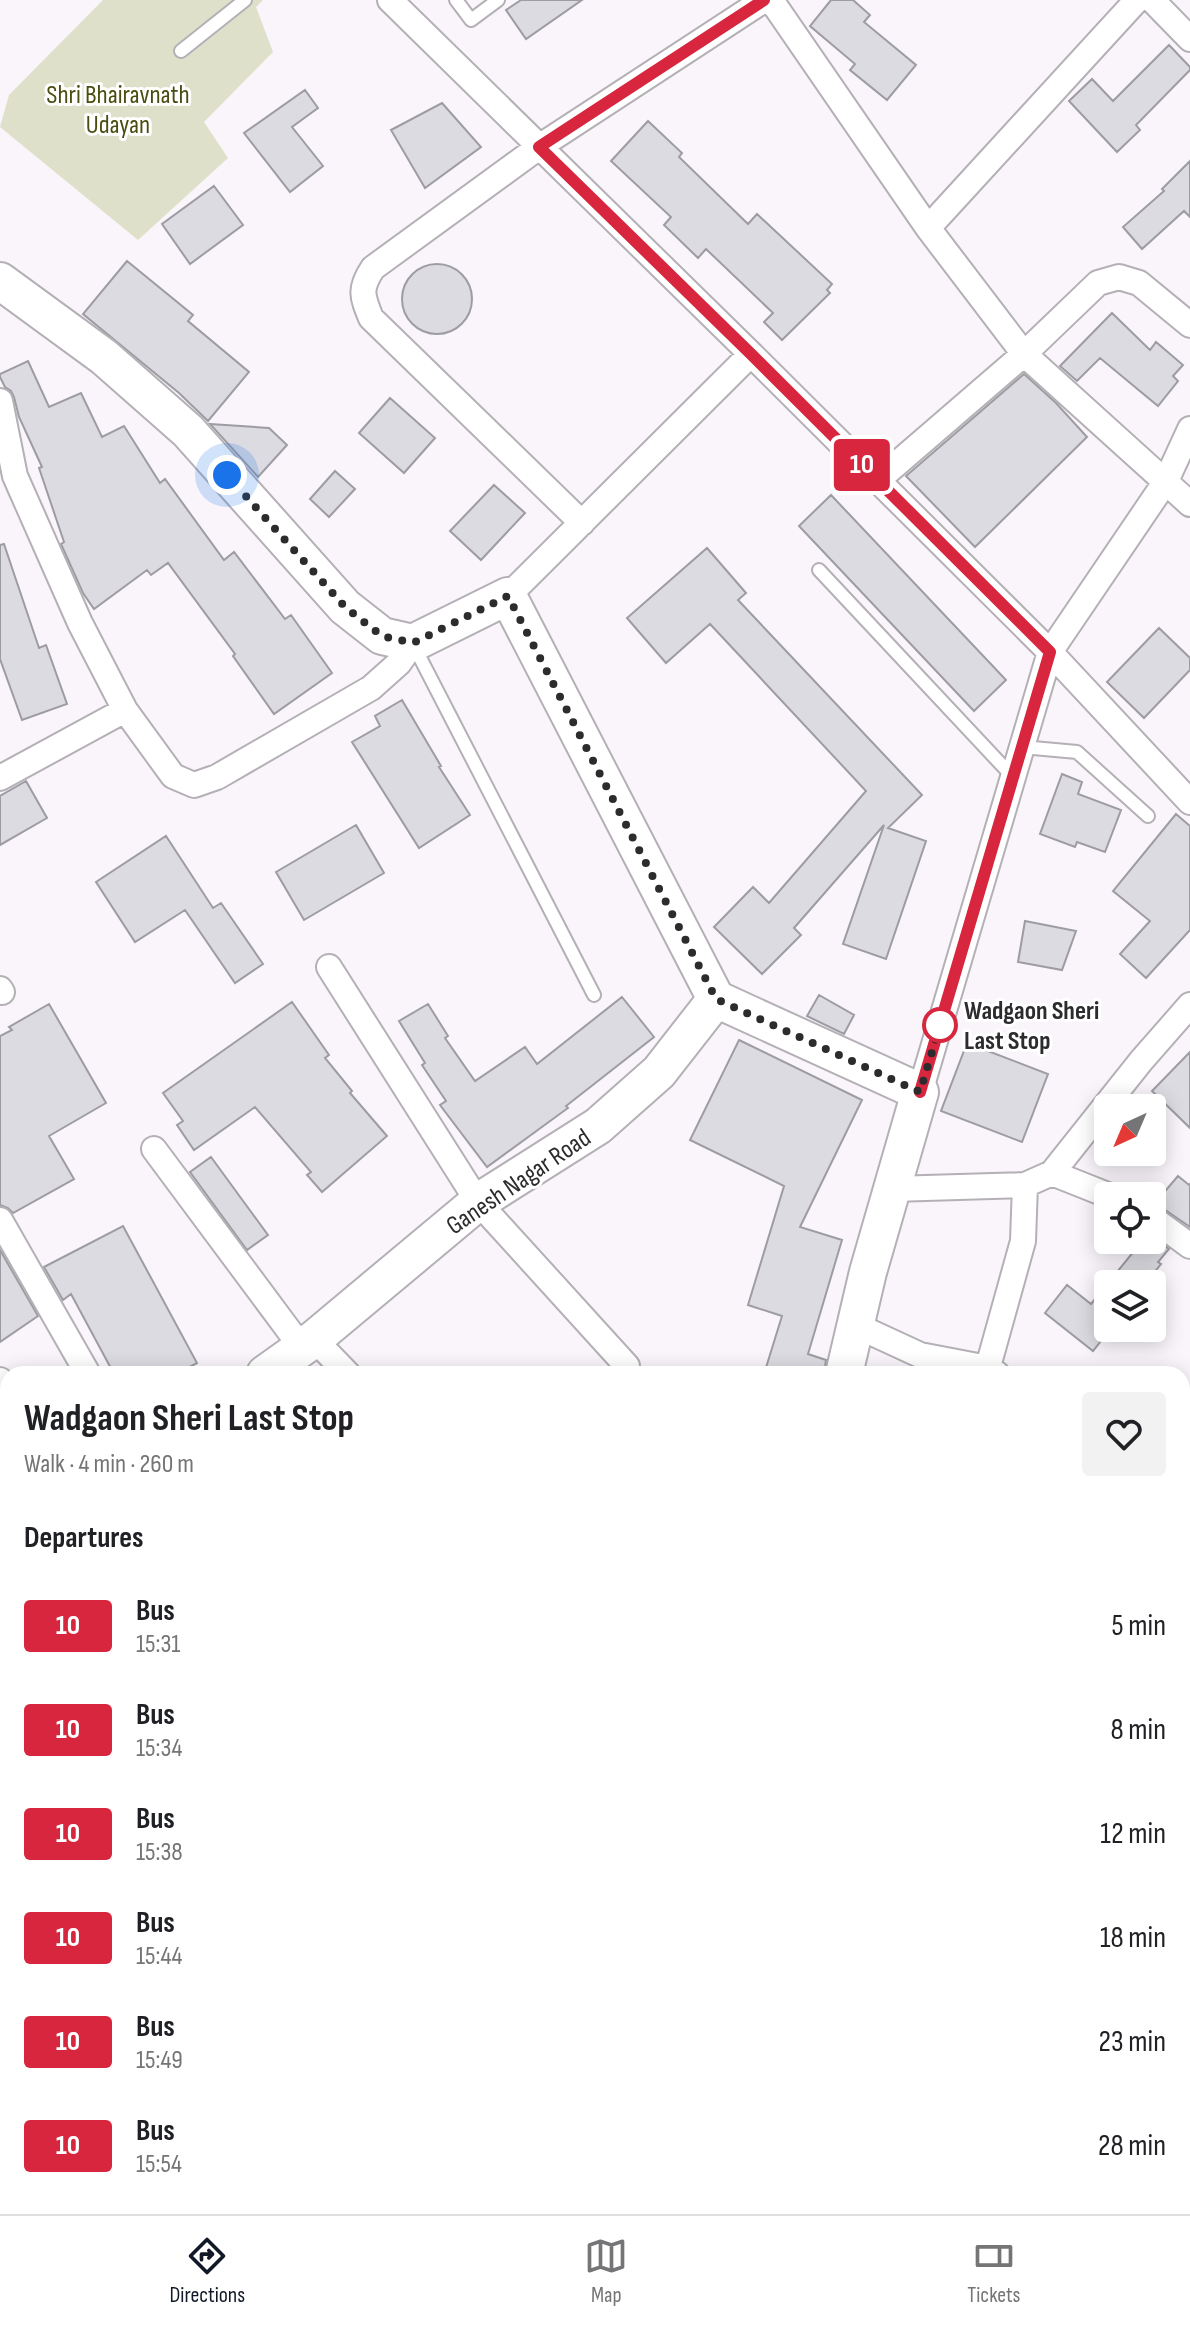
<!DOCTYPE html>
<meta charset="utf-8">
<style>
:root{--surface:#fff;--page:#f2f2f2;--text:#202124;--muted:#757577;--line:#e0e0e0;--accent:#111827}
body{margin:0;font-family:"Sofia Sans Condensed",sans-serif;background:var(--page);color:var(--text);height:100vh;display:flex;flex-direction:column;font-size:30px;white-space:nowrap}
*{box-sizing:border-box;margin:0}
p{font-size:26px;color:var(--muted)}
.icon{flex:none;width:44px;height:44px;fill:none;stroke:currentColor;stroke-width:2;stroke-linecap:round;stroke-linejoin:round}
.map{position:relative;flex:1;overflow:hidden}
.drawer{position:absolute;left:0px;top:1366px;width:1190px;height:848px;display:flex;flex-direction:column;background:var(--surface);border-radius:24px 24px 0 0;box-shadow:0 4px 20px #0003}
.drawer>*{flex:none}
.badge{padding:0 16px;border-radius:6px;font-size:28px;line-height:52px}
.needle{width:52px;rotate:224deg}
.controls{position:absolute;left:1094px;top:1094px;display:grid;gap:16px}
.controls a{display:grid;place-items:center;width:72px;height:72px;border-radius:8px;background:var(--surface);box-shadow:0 4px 20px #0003;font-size:40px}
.you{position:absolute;width:40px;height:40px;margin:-20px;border:6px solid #fff;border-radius:50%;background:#1a73e8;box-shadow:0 0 0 12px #1a73e833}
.map>.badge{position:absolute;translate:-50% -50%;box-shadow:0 0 0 4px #fff}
h2{padding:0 24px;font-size:30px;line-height:72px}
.round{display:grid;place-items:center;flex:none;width:84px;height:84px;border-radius:8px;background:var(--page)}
.headline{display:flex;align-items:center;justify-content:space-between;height:136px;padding:0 24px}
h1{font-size:38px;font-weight:700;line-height:60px}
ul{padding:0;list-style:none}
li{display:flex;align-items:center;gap:24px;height:104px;padding:0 24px}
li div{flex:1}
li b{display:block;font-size:30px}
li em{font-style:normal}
li .badge{min-width:88px;font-weight:700;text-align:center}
.menu{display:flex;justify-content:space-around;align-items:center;height:112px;border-top:2px solid var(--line);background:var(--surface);font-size:22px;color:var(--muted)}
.menu a{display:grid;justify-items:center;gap:4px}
.menu .on{color:var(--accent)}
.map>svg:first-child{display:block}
.green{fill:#dee0ca}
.building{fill:#dcdbe1;stroke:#9e9ca3;stroke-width:2}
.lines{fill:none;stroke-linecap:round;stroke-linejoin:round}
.lane-casing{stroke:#b4b0b6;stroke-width:16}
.street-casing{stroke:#b4b0b6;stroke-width:28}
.secondary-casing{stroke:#b4b0b6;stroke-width:40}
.lane{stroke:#fff;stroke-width:12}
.street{stroke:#fff;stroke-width:24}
.secondary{stroke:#fff;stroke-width:36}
.line-casing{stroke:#fff;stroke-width:18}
.line{stroke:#d7263d;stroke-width:12}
.walk{stroke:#2c2b2d;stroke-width:8;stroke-dasharray:0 14.4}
.stop-dot{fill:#fff;stroke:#d7263d;stroke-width:4}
.labels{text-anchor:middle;stroke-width:6;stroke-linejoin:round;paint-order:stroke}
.park-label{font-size:26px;fill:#4b4d10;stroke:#fff}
.stop-label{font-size:26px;font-weight:bold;fill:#2c2b2d;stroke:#fff;text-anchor:start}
.street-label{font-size:26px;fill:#2c2b2d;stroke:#fff}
</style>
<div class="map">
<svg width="1190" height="2214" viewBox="0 0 1190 2214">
<rect width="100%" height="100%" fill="#f9f5fb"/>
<path class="green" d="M103 0H263L256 7 273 52 204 122 228 158 138 240 0 127 9 95Z"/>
<path class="building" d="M521 0H582L526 39 506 10Z
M831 0H853L870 15 864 22 916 65 887 100 850 70 855 64 810 26Z
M1169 45 1190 67V70L1136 125 1140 130 1117 152 1069 101 1092 79 1113 101Z
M305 90 318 108 292 127 323 166 290 192 244 133Z
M442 103 481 147 425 188 391 130Z
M648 121 682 153 679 157 748 224 757 214 832 284 827 290 830 293 782 340 764 322 773 313 706 249 698 258 664 225 671 217 611 161Z
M1190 161V217L1184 211 1142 249 1123 227 1164 191 1162 189Z
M214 186 243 225 190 264 162 224Z
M127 261 193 315 188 321 249 372 208 421 179 393 83 314Z
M402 299a35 35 0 1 1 70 0a35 35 0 1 1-70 0Z
M1112 313 1150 350 1156 342 1183 365 1173 376 1178 381 1158 406 1100 358 1077 381 1060 366Z
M28 361 49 407 81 393 102 437 124 426 160 483 165 479 224 560 234 552 285 619 291 615 332 673 274 714 233 656 235 654 168 563 151 575 147 570 94 609 83 593 61 544 64 542 39 468 42 467 19 417 14 397 11 391 5 387 0 377V374Z
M1024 374 1056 403 1087 437 975 547 906 476Z
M390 398 435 438 404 473 359 433Z
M210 424 269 428 287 445 258 477Z
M335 471 355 489 329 517 310 499Z
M494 485 525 513 481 560 450 531Z
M831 495 1006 680 974 711 799 526Z
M4 544 39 648 46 645 67 704 22 720 0 659V545Z
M707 548 746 593 738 600 922 795 888 828 926 841 886 959 843 944 884 825 794 928 801 935 762 974 714 927 753 887 769 903 866 791 710 624 666 663 627 618Z
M1159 628 1190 658V670L1144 718 1107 682Z
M402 700 441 766 439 767 470 815 419 848 352 742 380 726 375 716Z
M1062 774 1082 782 1078 794 1121 810 1105 852 1077 842 1075 847 1040 834Z
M26 781 47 818 0 845V796Z
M1176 814 1190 826V930L1146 978 1120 954 1150 921 1113 891Z
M356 825 384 873 304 920 276 872Z
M166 836 213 908 221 903 263 964 235 983 185 910 135 942 96 882Z
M1025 921 1076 931 1062 970 1018 962Z
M819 995 854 1015 844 1034 807 1016Z
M622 997 654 1037 566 1106 568 1108 487 1167 440 1105 446 1101 422 1065 425 1063 399 1021 428 1004 448 1036 445 1038 475 1081 525 1047 537 1064Z
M292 1002 329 1055 325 1058 352 1091 350 1093 387 1136 322 1192 307 1175 311 1172 255 1107 194 1150 177 1125 183 1121 163 1093Z
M49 1004 106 1103 49 1136 74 1179 13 1213 8 1208 0 1205V1036L12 1030 9 1027Z
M739 1040 862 1100 800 1227 842 1240 808 1354 826 1360 824 1374H764L782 1316 748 1305 784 1186 690 1140Z
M967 1043 1048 1074 1022 1142 941 1111Z
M1190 1052V1128L1152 1091Z
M211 1157 268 1235 247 1250 190 1172Z
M1178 1176 1189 1185 1190 1184V1227L1155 1203Z
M123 1226 197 1363 177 1374H114L71 1294 63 1300 44 1267Z
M1152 1237 1169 1249 1158 1262 1161 1264 1145 1284H1108V1332L1093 1351 1045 1313 1067 1285 1091 1304 1143 1240H1152Z
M0 1250 38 1316 0 1342Z"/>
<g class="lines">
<defs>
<path id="lane" d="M456 0 471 20 498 0
M181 51 245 0
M819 570 1013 777
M414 646 594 995
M1022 747 1077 752 1148 816
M1182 1987 1190 1998
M1182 2030 1190 2023"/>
<path id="street" d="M390 0 751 354 1050 652 1190 802
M771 0 928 228 1024 354 1190 504
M1152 0 1190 39
M928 228 1137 0
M0 401 15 476 80 623 125 710 173 776 194 785 217 777 371 688 399 663 413 643
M878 480 1024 354 1098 283 1119 277 1139 283 1190 325
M582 523 371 318C362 296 359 289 373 268L539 147 764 0
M508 596 751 354
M0 778 125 710
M329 967 478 1202 627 1366
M0 989 2 992
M920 1092 1050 652 1166 481 1190 429
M154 1149 302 1348
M1052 1173 1141 1061 1190 1005
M892 1189 1025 1185 1052 1173 1110 1196
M1152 1218 1190 1246
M0 1220 88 1374
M855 1325 920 1355 988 1368 997 1374
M314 1339 348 1374
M986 1374 1023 1241 1025 1185
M0 1380 8 1393
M1182 1501 1190 1507
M0 1609 8 1616
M1182 1789 1190 1795
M0 1800 8 1809
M0 1963 8 1955
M0 2061 8 2069
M297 2206 304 2214
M448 2206 456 2214
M1030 2206 1037 2214
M151 2214 160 2206"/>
<path id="secondary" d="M0 281 104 357 188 431 345 607 382 636 413 643 508 596 716 999 920 1092 868 1272 844 1374
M265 1374 314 1339 478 1202 598 1126 659 1072 716 999
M0 1564 8 1558
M580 2214 582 2206"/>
</defs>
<use href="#lane" class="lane-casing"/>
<use href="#street" class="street-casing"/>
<use href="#secondary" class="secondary-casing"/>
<use href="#lane" class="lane"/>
<use href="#street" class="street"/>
<use href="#secondary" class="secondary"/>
</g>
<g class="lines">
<defs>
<path id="line" d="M764 0 539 147 751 354 1050 652 920 1092"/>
</defs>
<use href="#line" class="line-casing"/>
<use href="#line" class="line"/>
<path class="walk" d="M227 475 345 607 382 636 413 643 508 596 716 999 920 1092 940 1025"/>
</g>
<circle class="stop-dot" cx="940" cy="1025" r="16"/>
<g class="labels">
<g class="park-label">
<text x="118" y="103">Shri Bhairavnath<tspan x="118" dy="30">Udayan</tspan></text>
</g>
<g class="stop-label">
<text x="964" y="1019">Wadgaon Sheri<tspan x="964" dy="30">Last Stop</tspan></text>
</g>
<g class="street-label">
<text transform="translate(518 1181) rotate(-34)" y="9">Ganesh Nagar Road</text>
</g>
</g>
</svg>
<div class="controls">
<a><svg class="needle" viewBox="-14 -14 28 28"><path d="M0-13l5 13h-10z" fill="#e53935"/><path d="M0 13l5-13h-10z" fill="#757577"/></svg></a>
<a><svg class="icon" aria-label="locate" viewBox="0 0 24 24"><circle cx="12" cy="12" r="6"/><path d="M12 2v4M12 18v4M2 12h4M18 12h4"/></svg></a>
<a><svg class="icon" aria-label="layers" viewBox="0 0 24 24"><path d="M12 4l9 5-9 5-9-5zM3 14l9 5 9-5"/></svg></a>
</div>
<div class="you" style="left:227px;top:475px"></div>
<b class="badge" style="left:862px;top:465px;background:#d7263d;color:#fff">10</b>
<section class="drawer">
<div class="headline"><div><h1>Wadgaon Sheri Last Stop</h1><p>Walk · 4 min · 260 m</p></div><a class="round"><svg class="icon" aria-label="heart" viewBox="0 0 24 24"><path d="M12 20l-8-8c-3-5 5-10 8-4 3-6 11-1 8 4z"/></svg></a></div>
<h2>Departures</h2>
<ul>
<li><span class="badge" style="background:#d7263d;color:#fff">10</span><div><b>Bus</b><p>15:31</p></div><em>5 min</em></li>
<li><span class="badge" style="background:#d7263d;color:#fff">10</span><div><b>Bus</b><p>15:34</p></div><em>8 min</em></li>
<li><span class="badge" style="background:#d7263d;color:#fff">10</span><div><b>Bus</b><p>15:38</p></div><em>12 min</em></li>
<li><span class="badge" style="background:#d7263d;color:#fff">10</span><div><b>Bus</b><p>15:44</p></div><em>18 min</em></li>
<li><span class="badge" style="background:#d7263d;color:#fff">10</span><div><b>Bus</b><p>15:49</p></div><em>23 min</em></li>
<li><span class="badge" style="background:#d7263d;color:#fff">10</span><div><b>Bus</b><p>15:54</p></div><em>28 min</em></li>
</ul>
</section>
</div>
<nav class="menu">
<a class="on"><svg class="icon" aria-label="directions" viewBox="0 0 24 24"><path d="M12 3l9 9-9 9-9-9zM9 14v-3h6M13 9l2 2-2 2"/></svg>Directions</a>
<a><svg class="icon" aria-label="map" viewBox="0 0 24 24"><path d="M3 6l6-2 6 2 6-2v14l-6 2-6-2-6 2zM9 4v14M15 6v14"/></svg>Map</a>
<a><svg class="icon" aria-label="tickets" viewBox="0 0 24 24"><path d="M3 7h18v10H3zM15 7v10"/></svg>Tickets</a>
</nav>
